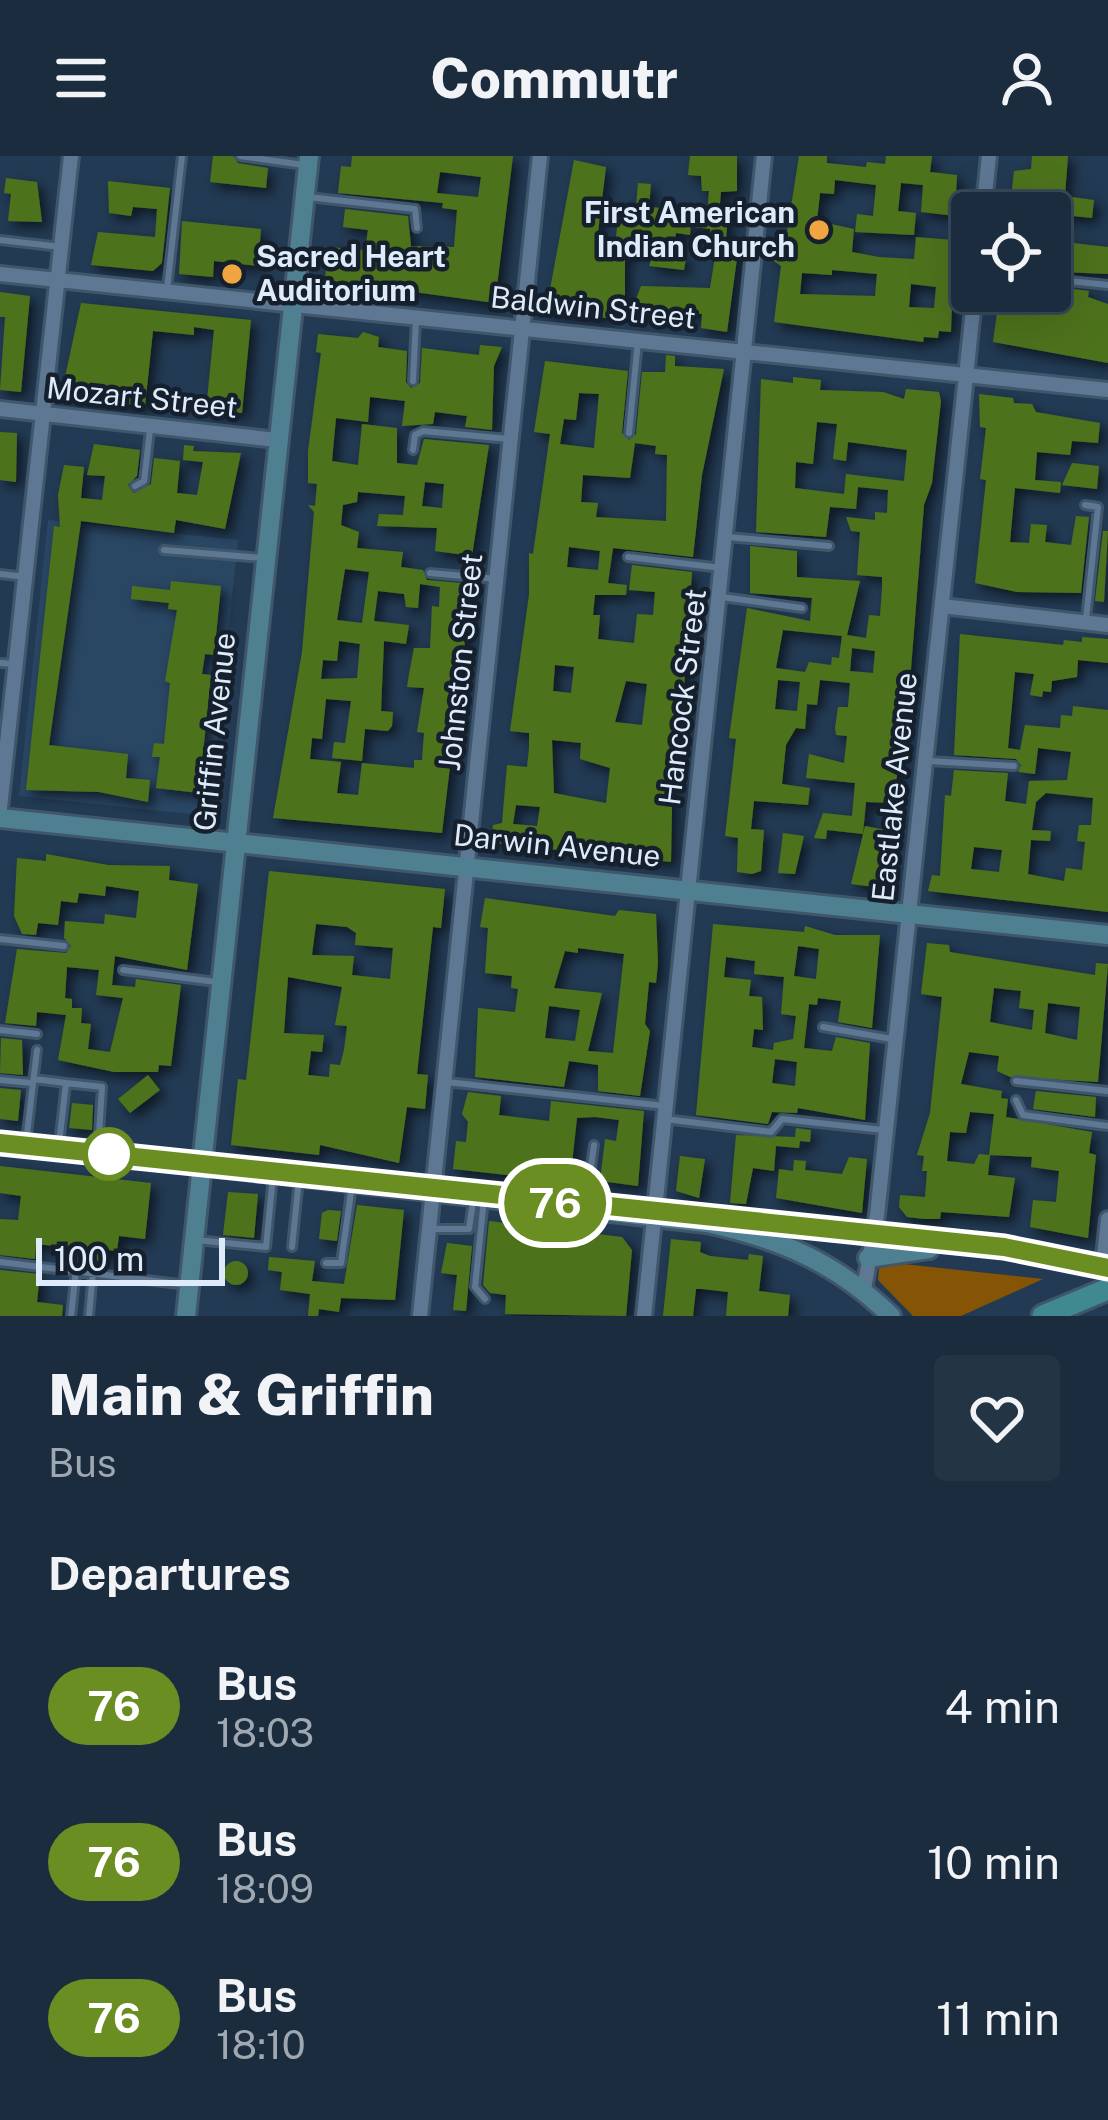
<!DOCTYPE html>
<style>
:root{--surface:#1a2c3e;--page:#233445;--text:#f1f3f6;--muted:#9fa7b0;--line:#384858}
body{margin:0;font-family:"Public Sans",sans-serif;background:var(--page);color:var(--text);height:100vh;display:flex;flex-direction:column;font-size:45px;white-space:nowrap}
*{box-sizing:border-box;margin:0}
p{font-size:39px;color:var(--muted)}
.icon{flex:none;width:66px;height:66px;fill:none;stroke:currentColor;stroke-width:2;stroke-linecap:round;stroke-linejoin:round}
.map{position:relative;height:1160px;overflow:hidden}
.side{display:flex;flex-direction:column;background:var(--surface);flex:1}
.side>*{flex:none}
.badge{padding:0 24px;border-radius:39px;font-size:42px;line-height:78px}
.tools{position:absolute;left:951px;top:36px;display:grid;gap:24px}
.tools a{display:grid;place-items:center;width:120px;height:120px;border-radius:12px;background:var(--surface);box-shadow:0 12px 48px #0002,0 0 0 3px var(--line);font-size:60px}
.scale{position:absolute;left:36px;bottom:30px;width:189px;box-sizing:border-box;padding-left:12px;border:6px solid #ddebfb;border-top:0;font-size:33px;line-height:42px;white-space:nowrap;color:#ddebfb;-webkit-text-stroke:9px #16202c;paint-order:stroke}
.map>.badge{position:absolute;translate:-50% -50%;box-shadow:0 0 0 6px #fff}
h2{padding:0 48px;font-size:45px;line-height:108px}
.round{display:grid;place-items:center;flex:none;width:126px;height:126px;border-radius:12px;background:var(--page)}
.summary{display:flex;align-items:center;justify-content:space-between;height:204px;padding:0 48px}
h1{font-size:57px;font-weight:800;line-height:90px}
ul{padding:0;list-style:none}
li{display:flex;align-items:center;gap:36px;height:156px;padding:0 48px}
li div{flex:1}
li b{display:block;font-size:45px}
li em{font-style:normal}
li .badge{min-width:132px;font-weight:700;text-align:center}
header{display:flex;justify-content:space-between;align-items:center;height:156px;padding:0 48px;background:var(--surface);font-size:54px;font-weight:800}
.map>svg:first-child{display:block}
.built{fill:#294663}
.green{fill:#855404}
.building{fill:#4d721b;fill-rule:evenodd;filter:url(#shadow)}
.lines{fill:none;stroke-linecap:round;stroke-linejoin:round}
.lane-casing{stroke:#40566b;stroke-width:12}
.street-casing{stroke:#40566b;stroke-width:20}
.secondary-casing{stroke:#40566b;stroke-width:24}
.primary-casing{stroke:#40566b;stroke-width:27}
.lane{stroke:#5e7894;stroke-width:6}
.street{stroke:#5e7894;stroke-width:14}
.secondary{stroke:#4f8092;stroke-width:18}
.primary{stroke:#408991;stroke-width:21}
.line-casing{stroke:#fff;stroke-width:27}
.line{stroke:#6b8e23;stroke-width:18}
.poi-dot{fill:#f1a540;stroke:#16202c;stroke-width:4.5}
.stop-dot{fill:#fff;stroke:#6b8e23;stroke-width:6}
.labels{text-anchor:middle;stroke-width:9;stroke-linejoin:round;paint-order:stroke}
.poi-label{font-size:30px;font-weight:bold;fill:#ddebfb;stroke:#16202c;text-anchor:end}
.street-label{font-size:30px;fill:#ddebfb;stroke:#16202c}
</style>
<header><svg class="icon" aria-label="menu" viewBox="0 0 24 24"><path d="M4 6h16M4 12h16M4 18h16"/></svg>Commutr<svg class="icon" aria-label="person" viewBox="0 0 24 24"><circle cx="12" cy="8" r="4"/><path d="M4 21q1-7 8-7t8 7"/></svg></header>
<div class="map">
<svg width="1108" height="1160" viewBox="0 0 1108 1160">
<defs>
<filter id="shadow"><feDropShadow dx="5.5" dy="5.5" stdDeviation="6" flood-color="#0009"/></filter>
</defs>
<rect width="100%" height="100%" fill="#223a53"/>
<path class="built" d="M48 364 238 384 209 660 19 640Z"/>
<path class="green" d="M894 1107 1043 1123 961 1160H913L878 1124 879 1112Z"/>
<path class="building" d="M213 0H233L238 7 268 12 266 32 210 26Z
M352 0H513L495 147 325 124 328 91 365 94 368 74 343 71 345 53 408 60 411 90 454 91 457 54 442 52 443 47 338 37 341 10 351 11ZM440 16 481 21 478 41 437 37Z
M690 0H737V35L721 36 719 58 728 59 726 83 737 84 738 95 727 176 701 172 702 158H643L644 152 633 151 641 130 710 132 715 101 710 73 693 71 694 58H707L709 35H702L701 20 688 19Z
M799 0H827V7L866 11 867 6 885 8 886 0H932L930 16 957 19 955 60 921 56 923 29 901 27 898 55 916 57 914 79 855 76 857 58 873 60 876 29 835 24 834 38 820 37 817 65 854 73 852 96 879 101 914 103 916 81 954 84 951 176 939 175 938 182 924 181 923 186 774 166 781 110 774 105 776 88 785 89ZM832 114 877 118 875 140 800 138 802 117 832 119ZM911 128 936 131 934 152 909 151Z
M1032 0H1068L1065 40 1094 44 1092 62 1063 59 1062 70 1050 68V57L1010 52 1014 15 1031 13Z
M574 4 606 11 595 102 614 104 619 49 636 51 638 27 651 28 649 51 662 52 661 64 691 67 690 79 676 77 673 99 686 102 684 114 649 110 654 96 631 94V100H625V150L607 151 606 162 546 155Z
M6 22 37 26 42 66 8 65 11 38 4 37Z
M108 25 170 32 162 107 153 115 91 109 98 76 155 81 157 53 133 51 131 60 109 57Z
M182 65 261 73 258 110 214 105 213 121 179 118Z
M1064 86 1108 91V118L1062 116Z
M1065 132 1089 135 1088 141 1108 148V207L993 186 1000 135Z
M0 136 30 140 21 236 0 234 5 161H0Z
M81 147 251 164 242 257 206 254 214 174 194 171V179L153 175 145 250 71 242 72 236 62 235Z
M363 176 379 181 378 191 407 195 406 226 411 232 420 227 422 192 479 199 480 189 502 191 494 210 492 274 465 271 467 260 435 256 433 268 402 270 405 245 370 241 368 266 336 262 332 305 358 309 362 268 397 272V307L417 309 424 283 489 289 472 400 435 395 437 372 377 370 379 358 403 359 405 340 358 336 357 346 343 349 341 369 359 376 357 392 403 396 401 411 423 414 427 424 472 428 442 677 273 662 302 496 314 356 308 349 315 350 317 328 308 327V295L321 197 316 196 318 178 358 182ZM425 326 444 328 442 352 422 350ZM345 413 369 416 362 467 337 464ZM420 428 440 431 439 451 432 450 430 492H414L409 518 407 531 424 532 417 576 424 577 422 604H414V612L362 607 358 639 337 637 341 606 310 603 312 582 322 583 326 543 351 545 345 587 334 586 332 602 362 605 365 573 388 575 392 570 393 556 381 555 384 485 406 488 409 469 374 465 378 435 404 438 406 451 418 452ZM339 485 360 488 357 522 321 523 323 504 337 505Z
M666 199 675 200V210L724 213 702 319 693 401 613 392 608 427 627 429 626 439H595L593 459H600L598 483 634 487 637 458 653 459 655 436 629 434 632 409 692 416 683 547 673 600 671 706 491 687 493 669 502 667 507 609 527 611 529 593V577L510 575 529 439V397L533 398 550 278 534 276 545 205 628 215 622 277 629 284 636 278 642 216H665ZM579 237 599 238 594 292 560 288 564 263 576 264ZM635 287 656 290 655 298 667 299 666 365 596 361 598 347 581 346 583 319 630 322ZM569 391 600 395 598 414 567 411ZM555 509 574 511 571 537 553 535ZM626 525 647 528 642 569 615 566ZM552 584 581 587 580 603 610 612 606 647 554 637ZM516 649 540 651 537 670 513 668Z
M793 221 821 224 820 234 883 236 904 243 906 233 939 236 941 245 932 327 924 349 909 538 893 647 866 646 863 678 827 674 826 683 814 682 823 657 852 660 855 627 806 622 809 598 844 607 847 580 836 579 835 572 838 551H848L850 527 820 524 817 549 807 548 805 573 796 572 786 589 782 628 810 632 808 649 754 645 751 673 764 674 761 715 752 718 737 716 738 682 725 680 736 583 729 582 747 452 810 465 812 442 750 437V390L797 395V421L860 425 847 479 866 482 869 459 880 460 882 433V421L857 419 860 376 851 375 846 361 875 364V356L887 357 888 334 858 331 856 353 830 351 826 381 756 376 761 223 793 227ZM817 266 837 268 833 303 846 305 848 286 907 294 904 325 846 318 844 338 795 332 796 306 813 308ZM783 474 842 480 839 502 832 501 831 509 809 506 805 516 776 512ZM852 492 875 495 873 517 850 515ZM778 524 800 526 797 555 775 553Z
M979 238 1013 242 1014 247 1032 248 1036 256 1100 267 1098 287 1072 285 1070 299 1037 296 1035 324 1061 326 1060 337 1015 332 1010 386 1029 387 1031 368 1047 369 1045 386 1071 389 1076 360 1089 361 1081 437 1017 436 975 427 986 324 980 323 986 272 980 271Z
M0 276 17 277 16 326 0 324Z
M94 288 140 294 137 320 128 329 134 337 151 328 154 302 180 305 177 337 197 339 203 306 183 304 184 289 194 290 193 295 241 297 225 373 176 364 174 377 81 365 49 589 128 598 126 622 150 624 148 646 99 636 26 634 54 370 60 371 58 339 64 309 84 311 81 342 102 344 105 320 87 319Z
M1072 307 1099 310 1097 333 1062 329Z
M1103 375H1108L1104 446 1095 445Z
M171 425 221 430 214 499 205 498 202 518 211 519 199 637 156 632 160 601H152L154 587 164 588 170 527 165 525 177 454 168 453 169 447 131 443 132 430 170 434Z
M960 478 1063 489 1064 484 1082 486V481L1108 483V507L1078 504 1077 521 1052 525 1051 536 1043 535 1042 541 1030 539 1034 518 1015 516 1008 592 1020 594 1025 569 1060 572 1061 559 1072 560 1073 550 1108 554V756L928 735 932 719 940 720 945 639 951 640 954 614 1008 617 1005 645 1026 648 1029 625 1067 624 1071 596 1038 592 1035 618 1018 616 1021 609 1016 603 954 599ZM1046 637 1093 642 1091 669H1079L1077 685 1085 686 1082 714 1066 712 1064 725 1028 718 1031 684 1050 685 1051 675 1032 674 1036 646ZM974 691 1002 694 999 716 971 713Z
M865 670 891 675 882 732 851 728Z
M783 677 804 680 795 718 778 717Z
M46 698 108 709 170 710 169 724 198 728 187 814 115 800 112 829 135 831 136 823 181 829 171 910 159 909 158 916H114L58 904 66 859 37 856 36 870 5 867 17 793 66 797 71 790 64 782 65 765 104 768 105 758 136 762 139 735 106 730 105 740 79 737 77 747 61 745 58 769 38 767 36 779 22 778 14 760 17 702 46 705ZM67 811 99 814 96 839 123 842 110 896 88 893 91 868 81 867 82 852H72V843L65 842Z
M269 715 445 733 441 772 433 771 417 918 428 919 425 953 407 951 399 1007 320 989 319 999 231 989 238 923 246 924ZM316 768 347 771 356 777 355 789 393 792 390 823 352 819 354 800 312 799ZM288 821 342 831 335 869 347 870 344 894 340 909 330 908 329 921 308 919 311 895 322 896 324 879 284 877Z
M485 742 615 760 619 754 656 758 658 807 656 827 649 826 645 868 650 875 640 940 598 935V909L569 905 564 931 475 921 478 852 515 856 518 833 511 832 512 820 485 817 488 772 480 771ZM578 792 624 798 613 897 588 895 602 837 554 832 565 795 578 797ZM549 850 580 854 575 885 545 882Z
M713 768 804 776 805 770 835 779H880L872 872 838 866 841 845 818 842 817 849 809 848 804 892 832 895 836 881 870 887 865 964 798 952 797 957 772 956 768 968 696 959ZM798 790 819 793 816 823 794 820ZM726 801 755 805 754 818 784 821 781 858 796 860 793 883 774 887 773 894 752 891 754 873 763 874 762 841 749 840 751 824 724 821ZM775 903 797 906 795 930 772 927Z
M927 787 949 789 950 796 1095 819 1096 807 1108 808 1098 926 1010 921 997 915 999 900 969 896 961 928 1002 935 1001 942 1008 943 1006 961 1092 976 1089 997 1096 999 1088 1082 1030 1071 1033 1044 1056 1046 1059 1015 1031 1011 1032 1001 990 999 988 1019 1015 1022 1009 1061 941 1056 940 1063H924L907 1061 899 1051 900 1039 925 1041 927 1015H922L924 1000 917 999 930 957 942 841 921 838ZM994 832 1021 835 1019 852 1034 854 1032 874 990 866ZM1048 847 1080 851 1077 884 1045 877ZM970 956 994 958 989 999 979 998 974 1008 947 1005 950 976 966 977Z
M1 882 22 884 23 919 0 917Z
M148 919 160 934 130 957 118 943Z
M0 932 21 934 18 965 0 963Z
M1036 935 1096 941 1095 961 1033 953Z
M468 936 501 940 499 959 549 965 551 945 644 955 638 1030 600 1025 605 983 616 985 619 964 595 961 577 962 570 1026 453 1013 456 985 466 986 468 966 462 958Z
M72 947 93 949 92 974 69 972Z
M796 972 811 974 810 986 800 985 799 992 776 990 774 1015 753 1012 746 1048 730 1047 736 979 795 981Z
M680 1000 705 1003 699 1042 676 1035Z
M849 1001 867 1003 862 1057 776 1042 779 1013 793 1015 794 1004 806 1005 805 1014 842 1018Z
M0 1010 151 1027 145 1083 119 1080 117 1095 107 1094 102 1106 91 1102 92 1094 36 1088 35 1103 0 1099V1063L18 1064 21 1040 0 1037Z
M228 1036 258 1038 254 1082 223 1079Z
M357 1049 404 1054 395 1144 341 1142 339 1156 319 1153 318 1160H308L310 1138 280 1134 282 1116 268 1114 269 1101 315 1105 312 1125 344 1128Z
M328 1054 341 1055 337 1085 319 1083 322 1057Z
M489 1065 622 1081 632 1094 626 1160 505 1158 506 1139 490 1137 483 1129Z
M671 1083 701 1086 700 1096 710 1100 748 1104 749 1098 763 1100 759 1135 790 1139 788 1160H726L728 1136 702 1133H696L693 1160H663Z
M447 1087 472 1090 466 1155 453 1154 457 1119 441 1117Z
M224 1117a12 12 0 1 1 24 0a12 12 0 1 1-24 0Z
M0 1114 40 1118 37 1146 63 1149 62 1160H0Z"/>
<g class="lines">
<defs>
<path id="lane" d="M240 0 304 9
M308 41 415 53 417 72
M0 84 61 91
M1050 123 1108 129
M167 133 182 0
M413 225 416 163
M629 277 638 185
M413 294 415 279 423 275 509 283
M135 330 144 325 150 274
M1085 349 1098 351 1086 463
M728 381 829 390
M164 394 262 402
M628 401 722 412
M430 417 497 423
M0 418 26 421
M722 441 802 452
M0 507 16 508
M929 605 1014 610
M0 783 64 790
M123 814 216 826
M823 871 892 883
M0 874 37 878
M34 923 66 927
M0 924 32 927
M1016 925 1108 935
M447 926 665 950
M1016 944 1023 959 1108 970
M665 963 771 976 782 963 883 974
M26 986 37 894
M59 988 66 927 102 931 98 994
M484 1043 475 1131 485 1143
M586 1047 594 989
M432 1073H469L473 1046
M196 1084 266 1091 273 1020
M292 1091 299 1023
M0 1106 187 1129
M326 1107H341L352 1029
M71 1160 76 1114
M89 1160 93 1116"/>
<path id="street" d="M983 57 989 0
M0 118 1108 234
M0 253 277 284
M942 450 1108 469
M0 652 71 0
M1103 1110 1108 1063
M864 1133 877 1059 975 135
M420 1160 540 0
M644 1160 764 0"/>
<path id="secondary" d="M0 662 1108 779
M0 986 707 1067C781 1083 837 1107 891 1160
M731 1062 1032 1095 1108 1112
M868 1102 929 1093
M186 1160 309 0"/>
<path id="primary" d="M1043 1160 1108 1133"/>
</defs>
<use href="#lane" class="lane-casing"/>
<use href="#street" class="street-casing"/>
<use href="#secondary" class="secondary-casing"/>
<use href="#primary" class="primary-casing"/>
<use href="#lane" class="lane"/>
<use href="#street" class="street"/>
<use href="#secondary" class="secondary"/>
<use href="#primary" class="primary"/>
</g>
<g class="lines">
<defs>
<path id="line" d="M0 987 1004 1091 1108 1112"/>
</defs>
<use href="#line" class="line-casing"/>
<use href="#line" class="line"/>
</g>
<g class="poi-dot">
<circle cx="819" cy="74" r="12"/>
<circle cx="232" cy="118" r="12"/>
</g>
<circle class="stop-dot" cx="109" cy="998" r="24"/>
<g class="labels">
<g class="poi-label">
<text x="795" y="67">First American<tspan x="795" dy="34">Indian Church</tspan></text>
<text x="256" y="111" text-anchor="start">Sacred Heart<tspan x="256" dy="34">Auditorium</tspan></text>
</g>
<g class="street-label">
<text transform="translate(593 152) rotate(6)" y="10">Baldwin Street</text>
<text transform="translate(142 242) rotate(6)" y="10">Mozart Street</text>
<text transform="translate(461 506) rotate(-84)" y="10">Johnston Street</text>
<text transform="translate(683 541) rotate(-83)" y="10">Hancock Street</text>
<text transform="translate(215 576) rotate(-84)" y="10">Griffin Avenue</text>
<text transform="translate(895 631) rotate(-84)" y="10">Eastlake Avenue</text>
<text transform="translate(557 690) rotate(6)" y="10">Darwin Avenue</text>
</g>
</g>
</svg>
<div class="tools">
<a><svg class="icon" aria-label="locate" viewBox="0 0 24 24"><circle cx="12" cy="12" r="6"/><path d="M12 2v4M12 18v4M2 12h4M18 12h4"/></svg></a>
</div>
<div class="scale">100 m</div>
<b class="badge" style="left:555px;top:1047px;background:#6b8e23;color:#fff">76</b>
</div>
<section class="side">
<div class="summary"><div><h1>Main &amp; Griffin</h1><p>Bus</p></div><a class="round"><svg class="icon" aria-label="heart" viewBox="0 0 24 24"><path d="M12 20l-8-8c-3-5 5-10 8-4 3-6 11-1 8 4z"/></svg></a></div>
<h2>Departures</h2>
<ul>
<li><span class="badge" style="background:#6b8e23;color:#fff">76</span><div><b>Bus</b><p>18:03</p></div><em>4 min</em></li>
<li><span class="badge" style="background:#6b8e23;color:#fff">76</span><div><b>Bus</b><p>18:09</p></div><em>10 min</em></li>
<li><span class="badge" style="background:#6b8e23;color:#fff">76</span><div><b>Bus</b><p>18:10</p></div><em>11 min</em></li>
</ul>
</section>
